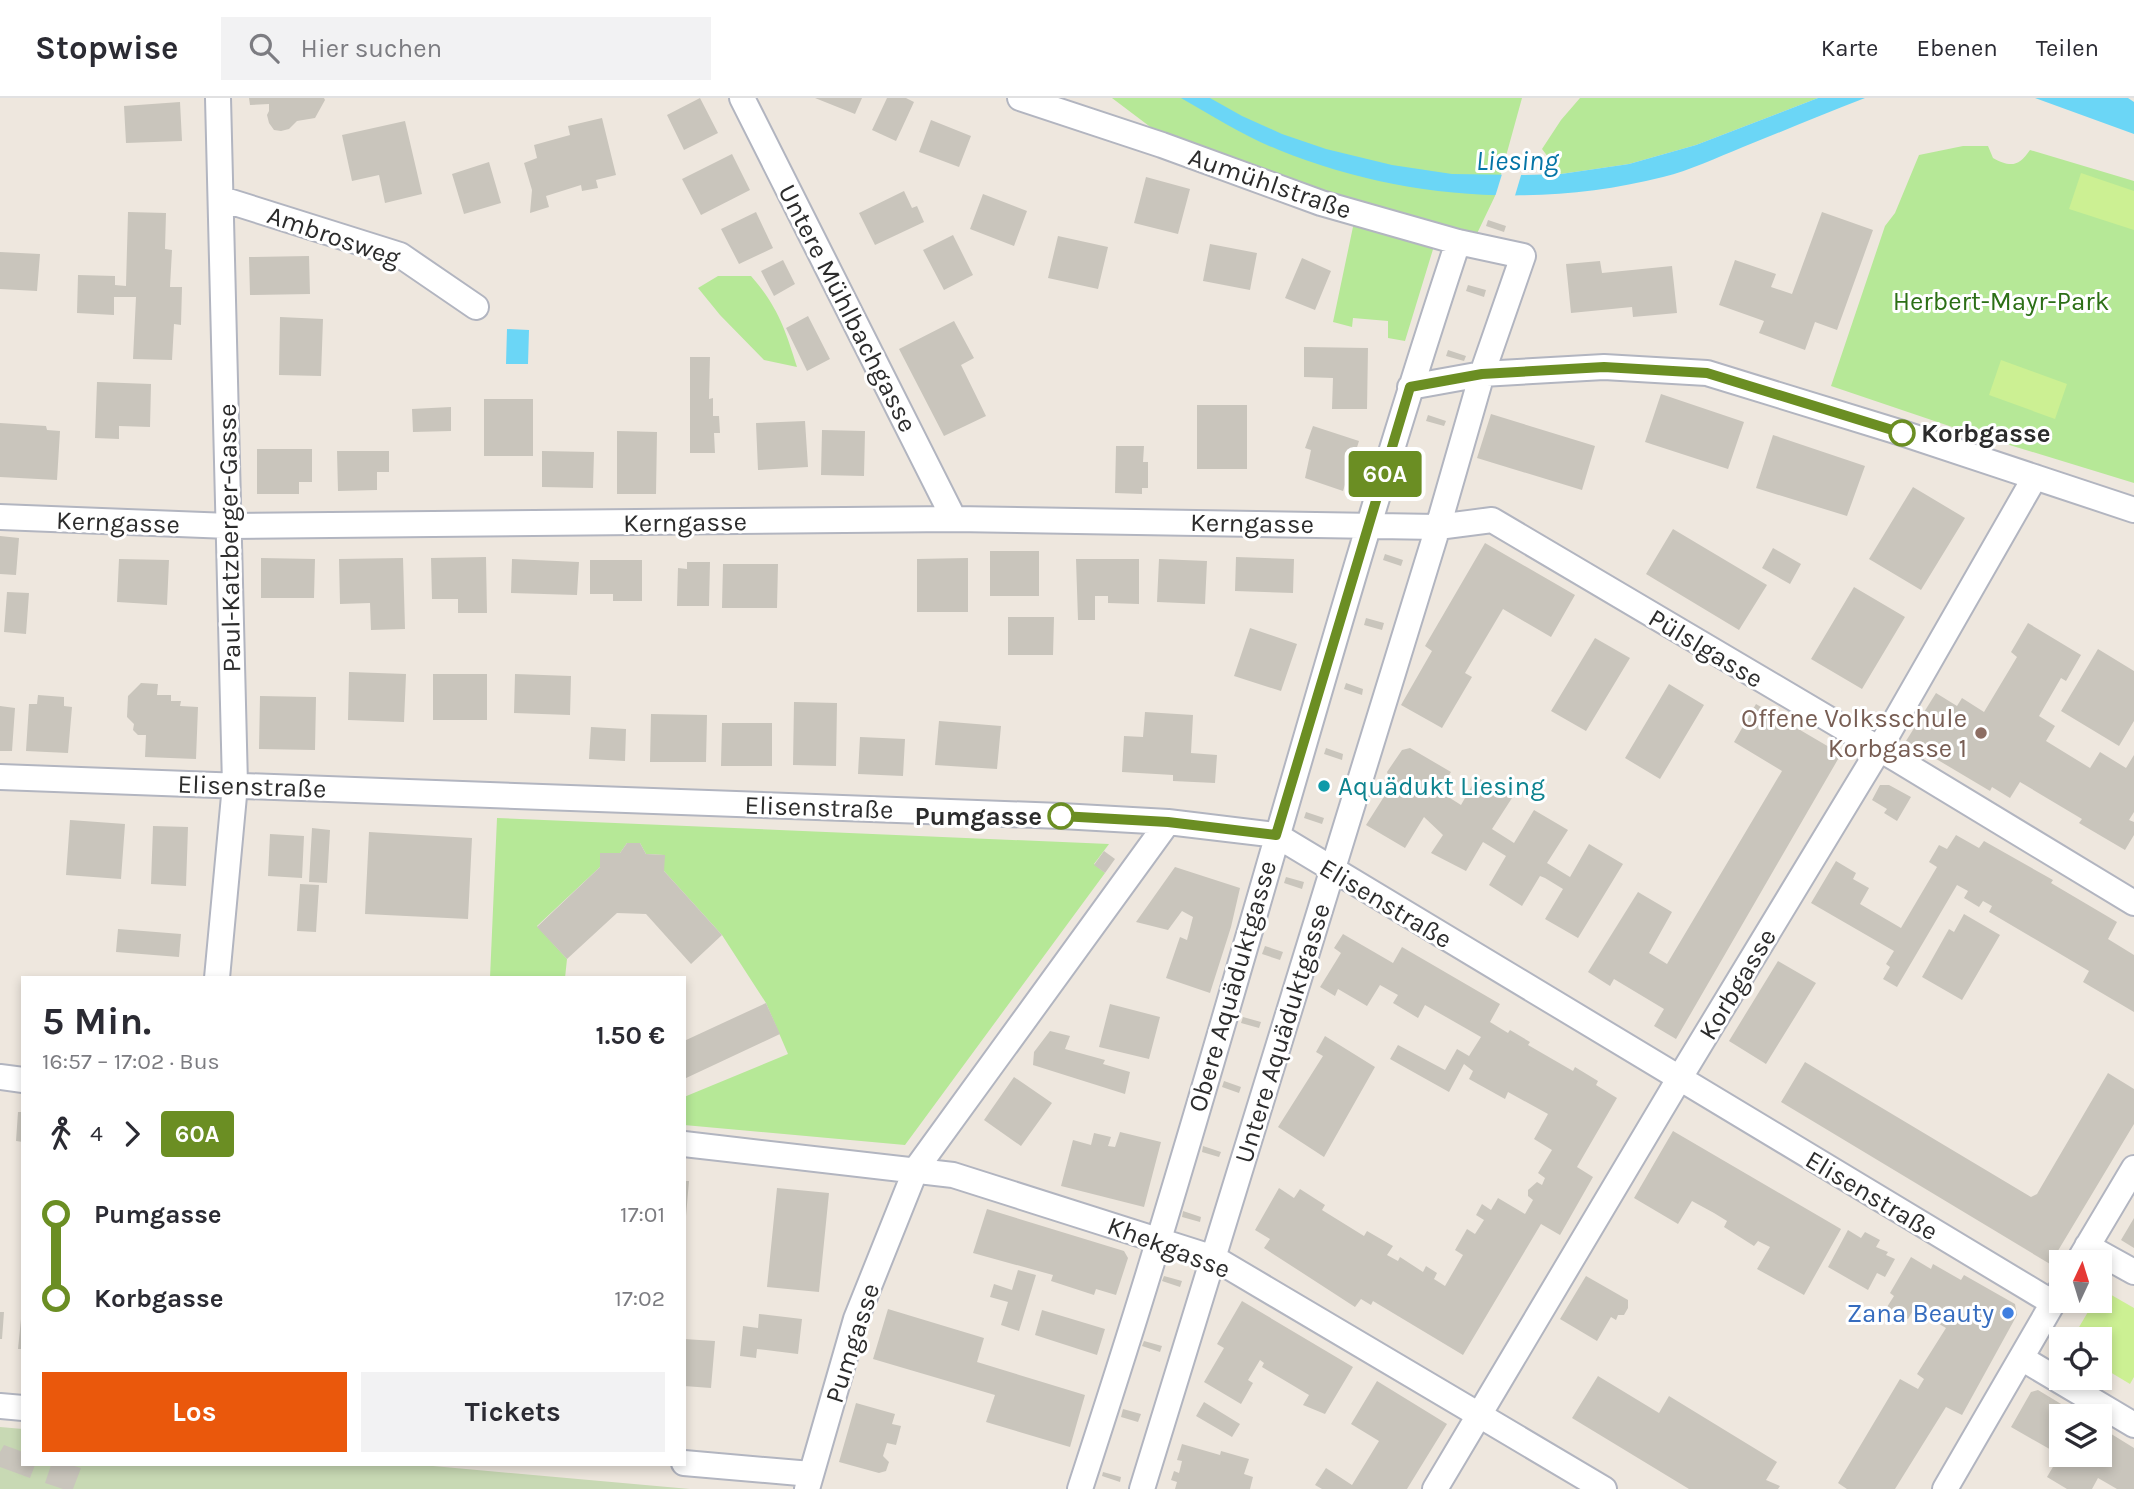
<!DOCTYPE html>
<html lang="de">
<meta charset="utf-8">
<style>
:root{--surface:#fff;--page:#f2f2f3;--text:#2b2b33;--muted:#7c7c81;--line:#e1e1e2;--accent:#ea580c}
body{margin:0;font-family:Karla,sans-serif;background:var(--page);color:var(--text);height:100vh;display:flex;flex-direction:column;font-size:26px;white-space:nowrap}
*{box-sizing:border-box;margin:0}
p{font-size:23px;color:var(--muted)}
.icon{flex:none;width:38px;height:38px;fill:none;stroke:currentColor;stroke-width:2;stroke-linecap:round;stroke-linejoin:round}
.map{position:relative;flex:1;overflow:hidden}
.panel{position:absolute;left:21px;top:878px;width:665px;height:490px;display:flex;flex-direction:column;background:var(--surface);border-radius:0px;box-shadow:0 4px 10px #0003}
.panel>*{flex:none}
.badge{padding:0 14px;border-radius:5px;font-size:24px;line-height:46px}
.needle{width:46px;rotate:4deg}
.controls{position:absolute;left:2049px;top:1152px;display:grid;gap:14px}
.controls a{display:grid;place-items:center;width:63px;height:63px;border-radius:0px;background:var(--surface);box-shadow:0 4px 10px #0003;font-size:35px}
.map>.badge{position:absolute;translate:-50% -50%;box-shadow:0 0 0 4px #fff}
.legs{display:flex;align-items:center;gap:10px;height:77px;padding:0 21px;font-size:23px}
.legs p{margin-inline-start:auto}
.head{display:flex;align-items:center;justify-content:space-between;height:119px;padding:0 21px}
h1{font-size:38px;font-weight:700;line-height:52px}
.button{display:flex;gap:14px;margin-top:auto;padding:14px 21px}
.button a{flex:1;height:80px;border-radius:0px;background:var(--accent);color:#fff;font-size:28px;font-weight:700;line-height:80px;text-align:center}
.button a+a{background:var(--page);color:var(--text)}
ul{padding:0 21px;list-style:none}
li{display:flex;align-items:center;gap:24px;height:84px;font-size:26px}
li i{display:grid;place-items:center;width:10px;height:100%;margin:0 9px;background:currentColor}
li i::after{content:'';width:18px;height:18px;margin:-9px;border:5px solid;border-radius:50%;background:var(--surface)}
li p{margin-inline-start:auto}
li:first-child i{background:linear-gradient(#0000 50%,currentColor 0)}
li:last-child i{background:linear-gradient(currentColor 50%,#0000 0)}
header{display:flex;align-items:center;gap:42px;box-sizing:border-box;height:98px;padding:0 35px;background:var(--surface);border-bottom:2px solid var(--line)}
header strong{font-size:33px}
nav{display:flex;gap:38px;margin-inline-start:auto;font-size:24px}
.search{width:490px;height:63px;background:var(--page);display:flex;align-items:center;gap:18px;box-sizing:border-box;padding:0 24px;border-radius:0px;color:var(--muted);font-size:26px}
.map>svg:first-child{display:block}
.green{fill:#b6e897}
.cemetery{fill:#c8d9b4}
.pitch{fill:#ccf093}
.water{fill:#6bd6f6}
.pier{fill:#eee7de}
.building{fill:#c9c5bc}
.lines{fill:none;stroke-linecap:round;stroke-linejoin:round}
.street-casing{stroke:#b2b5c0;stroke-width:28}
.street{stroke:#fff;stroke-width:24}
.line-1-casing{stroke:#fff;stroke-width:16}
.line-1{stroke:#6b8e23;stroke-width:10}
.stop-1-dot{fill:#fff;stroke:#6b8e23;stroke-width:3.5}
.education-dot{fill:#8d6e63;stroke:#fff;stroke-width:2.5}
.culture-dot{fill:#0f9aa8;stroke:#fff;stroke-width:2.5}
.shop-dot{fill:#3f7fe0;stroke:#fff;stroke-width:2.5}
.labels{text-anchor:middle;stroke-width:6;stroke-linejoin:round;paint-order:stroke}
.street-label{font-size:26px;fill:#2c2c2c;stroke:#fff}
.park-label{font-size:26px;fill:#2c6f16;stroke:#fff}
.stop-label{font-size:26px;font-weight:bold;fill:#2c2c2c;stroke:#fff;text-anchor:start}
.education-label{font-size:26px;fill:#785e54;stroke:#fff;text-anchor:end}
.culture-label{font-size:26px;fill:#0d838f;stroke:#fff;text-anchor:start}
.shop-label{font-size:26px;fill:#366cbe;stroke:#fff;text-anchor:end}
.water-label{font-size:28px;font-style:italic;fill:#0575a7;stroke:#fff}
</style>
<header>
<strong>Stopwise</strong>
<div class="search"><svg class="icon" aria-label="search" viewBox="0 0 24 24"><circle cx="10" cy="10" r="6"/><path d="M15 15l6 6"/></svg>Hier suchen</div>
<nav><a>Karte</a><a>Ebenen</a><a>Teilen</a></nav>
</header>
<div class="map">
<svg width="2134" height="1391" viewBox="0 0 2134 1391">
<rect width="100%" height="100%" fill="#eee7de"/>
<path class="green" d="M1112 0H1522L1495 98 1472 146 1232 63 1153 31Z
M1580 0H1818L1696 47 1629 66 1561 76 1542 51 1561 22Z
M1963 48H1988L1993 60C2011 70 2019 68 2030 52L2134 83V385L1964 333 1831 288 1885 128 1895 115 1919 57Z
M1354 124 1434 148 1405 243 1388 240V223L1353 220 1352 229 1333 224Z
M718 178H751C778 209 785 231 797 269L764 262 720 217 698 190Z
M497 720 1109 746 1094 766 1105 775 905 1047 684 1027V999L788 956 766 905 722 837 664 773V757L646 756 640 745H627L620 755H600V769L537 828 567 861 565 880H490Z"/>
<path class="cemetery" d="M0 1329 23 1331V1367H422L690 1391H0Z"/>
<path class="pitch" d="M2081 75 2134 93V132L2069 111Z
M2001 262 2067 286 2055 321 1989 297Z
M2101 1191 2134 1210V1279L2130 1286 2100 1268V1241H2072L2095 1202H2100Z"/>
<path class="water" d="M1181 0H1210L1242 18 1282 36 1326 51 1392 67 1452 76 1525 77 1561 76 1629 66 1696 47 1818 0H1865C1824 16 1783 33 1743 49 1716 60 1691 72 1663 79 1537 111 1399 101 1279 52 1245 39 1213 18 1181 0Z
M2035 0H2128L2134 4V36Z
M507 231 529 232 528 266H506Z"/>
<path class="pier" d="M1503 73 1522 74 1514 101 1494 102Z"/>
<path class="building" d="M249 0H324L325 2 315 20 297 23 289 31 281 33 274 32 269 25 267 17 269 13V6L250 7Z
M700 0 718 35 684 52 667 17Z
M815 0H862L855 16Z
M887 0H906L914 4 896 43 872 32Z
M180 4 182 43 126 45 124 8Z
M602 20 616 77 596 82 598 90 582 93 581 87 546 98 549 109 530 115 532 92 524 65 537 60 534 47 570 37 568 28Z
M931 22 971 38 959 69 919 54Z
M405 23 422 96 385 105 379 77 352 83 342 37Z
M732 56 750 92 701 117 682 81Z
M1508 58 1526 63 1524 69 1506 64Z
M489 64 501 105 464 116 452 76Z
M1146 79 1190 91 1178 136 1134 125Z
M904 93 912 110 917 108 924 124 875 147 859 115Z
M983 96 1027 113 1014 148 970 131Z
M128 114 166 115 165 151 172 152 170 189H182L181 227 174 226 172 262 133 261 136 199H114V217L77 215 78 177 115 178V187L126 188Z
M756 114 773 150 739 166 721 131Z
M1822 114 1873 132 1837 232 1815 224 1805 252 1759 235 1764 223 1719 207 1735 162 1776 176 1771 189 1792 196Z
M1488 122 1506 128 1504 134 1486 128Z
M953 137 973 177 944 192 923 152Z
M1058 138 1108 149 1098 191 1048 180Z
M1210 146 1257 155 1250 192 1203 183Z
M0 154 40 156 37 193 0 191Z
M309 158 310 196 250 197 249 159Z
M1302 160 1331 173 1315 212 1285 200Z
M783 162 795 186 774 198 761 173Z
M1600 163 1602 175 1672 168 1677 215 1633 219 1632 209 1571 215 1566 166Z
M1468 187 1486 192 1484 199 1466 193Z
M808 218 830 261 807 273 786 230Z
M280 219 323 221 321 278 279 277Z
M954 223 974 260 961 267 986 318 944 338 899 251Z
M1304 249 1368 250 1367 311H1332L1333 280 1304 279Z
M1448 252 1466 258 1464 263 1446 258Z
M690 259H710L709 301 713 300V318H719L720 335H714L715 355H690Z
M97 284 151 286 150 329 119 328V341L95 340Z
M1661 296 1744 324 1728 371 1645 344Z
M484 301H533V358H484Z
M1197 307H1247V371H1197Z
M451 309V333L413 334 412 311Z
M1491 316 1595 348 1582 392 1477 360Z
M1428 317 1446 323 1444 328 1426 323Z
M805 323 808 369 758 372 756 325Z
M0 325 46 328 47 332 60 333 57 382 0 379Z
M1313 328 1359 343 1343 393 1305 380 1311 352 1305 350Z
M822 332 865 333 864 378 821 377Z
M617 333 657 334 656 396H617Z
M1773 337 1865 368 1847 418 1756 390Z
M1116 348H1144L1143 364H1148V390H1142V396L1115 395Z
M257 351H312V384H299V396H257Z
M337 353H389V374H377V392L338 393Z
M542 353 594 354 593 390 542 389Z
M1407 385 1425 391 1423 399 1405 393Z
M1913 389 1965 420 1921 492 1869 461Z
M1673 431 1767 487 1739 532 1646 476Z
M0 438 19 440 16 477 0 476Z
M1485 445 1575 497 1551 539 1503 511 1465 575 1472 579 1442 630 1401 607 1432 553 1425 548Z
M1773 450 1801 466 1790 486 1762 470Z
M990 453H1039V498H990Z
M1385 456 1403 462 1401 468 1383 462Z
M486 459 487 515H458V501H432L431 460Z
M1236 459 1294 461 1293 495 1235 493Z
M261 460 315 461 314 500H261Z
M403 460 405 531 371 532 370 505 340 506 339 461Z
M968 460V514H917V461Z
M119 461 169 462 167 507 117 504Z
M512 461 579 464 577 497 511 495Z
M1076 461H1139V506L1108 505V498H1095V522H1078Z
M1159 461 1207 463 1205 506 1157 504Z
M590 462H642V503H613V496H590Z
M687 464H710L709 508H677L678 470 687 471Z
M723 466H778L777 510H722Z
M1854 489 1905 519 1862 591 1811 561Z
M7 494 29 495 26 536 4 534Z
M1008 519H1054L1053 557H1008Z
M1366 520 1384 525 1382 532 1364 527Z
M2028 525 2081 557 2066 583 2061 580 2039 618 2055 628 2046 643 2090 670 2100 654 2126 670 2134 657V714L2129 722 2134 724V737L2125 752 2079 725 2082 721 2020 684 2010 700 1992 689 1990 693 1906 643 1936 595 1957 608 1962 600 1984 614 2017 559 2011 554Z
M1250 530 1297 546 1281 593 1234 578Z
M1595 540 1630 560 1586 633 1551 613Z
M2098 551 2134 573V623L2119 648 2061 613Z
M349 574 406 576 404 624 348 622Z
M433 576H487V622H433Z
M515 576 571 578 570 617 514 615Z
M141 585 158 586 157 597H171V603H181L180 608 198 609 196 661 145 659 146 637H138L133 632 134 626 127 619 128 598Z
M1346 585 1363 591 1362 597 1344 591Z
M1669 586 1704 607 1660 681 1625 660Z
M38 597 64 599V608L72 609 68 655 26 653 29 606H37Z
M260 598 316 599 315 652 259 651Z
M794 604 837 605 836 668 793 667Z
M1756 606 1841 656 1676 941 1654 928 1664 911 1614 881 1610 888 1588 874 1638 794 1672 814 1649 855 1667 866 1782 673 1734 644Z
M0 608 15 610 12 653H0Z
M1145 614 1193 617 1191 655 1217 657 1215 685 1173 683V677L1122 674 1124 638 1143 639Z
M651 616 707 617 706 664H650Z
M939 623 1001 628 997 671 935 667Z
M722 625H772V668H721Z
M591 629 626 631 625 663 589 661Z
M860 639 905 641 903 678 858 676Z
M1326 650 1343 656 1342 662 1324 656Z
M1410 650 1451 674 1439 693 1461 707 1477 679 1512 700 1492 731 1514 745 1534 712 1568 732 1547 765 1570 779 1589 746 1623 766 1578 840 1545 821 1563 791 1545 780 1540 778 1522 808 1489 787 1506 758 1483 744 1466 773 1431 755 1443 737 1424 719 1405 750 1366 727 1394 683 1390 682 1387 674 1402 652Z
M1880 687H1889L1911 699 1897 723 1884 715 1887 711 1872 702Z
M1306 714 1324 720 1322 726 1304 720Z
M70 722 125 726 121 781 66 777Z
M153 728 188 729 186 788 151 786Z
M312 730 330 732 327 785 309 784Z
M369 734 472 740 468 821 365 816Z
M270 736 304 738 302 780 268 778Z
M1956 737 1979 750 1984 743 2053 782 2051 785 2117 824 2108 841 2134 857V914L2083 884 2089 873 1989 814 1992 808 1983 803 1979 809 1964 800 1968 793 1957 787 1897 889 1883 881 1890 869 1886 866 1894 853 1811 805 1836 763 1856 775 1853 781 1869 790 1860 806 1901 830 1937 769 1929 764 1939 747 1947 751Z
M627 745H640L646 756 665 757 664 773 722 837 691 866 646 816 617 815 567 861 537 829 600 769V755H620Z
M1104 753 1115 761 1105 775 1094 767Z
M1175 769 1240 790 1231 829 1210 895 1166 880 1180 839 1187 842 1193 819 1182 813 1168 832 1136 824Z
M1286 779 1304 784 1302 791 1284 785Z
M300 786 319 787 316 834 297 833Z
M1964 816 2000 837 1962 902 1922 879 1949 831 1954 834Z
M118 831 181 836 179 859 116 854Z
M1343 836 1393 865 1402 849 1500 906 1490 924 1508 935 1510 932 1530 944 1528 947 1573 973 1575 969 1598 983 1596 987 1617 1000 1577 1069 1593 1079 1560 1137 1541 1126 1463 1257 1373 1203 1371 1207 1361 1201 1355 1209 1264 1150 1270 1141 1255 1132 1279 1090 1294 1100 1300 1091 1325 1107 1322 1112 1364 1138 1367 1133 1393 1148 1387 1157 1398 1163 1400 1159 1423 1174 1426 1168 1437 1175 1434 1181 1445 1188 1463 1157 1455 1152 1467 1131 1475 1136 1484 1122 1476 1117 1482 1106 1491 1112 1498 1100 1525 1116 1533 1102 1528 1098V1092L1537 1084 1542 1087 1545 1080 1538 1075 1552 1052 1534 1041 1548 1016 1508 994 1505 1001 1469 981 1473 973 1464 966 1449 994 1390 961 1398 947 1445 972 1457 951 1469 958 1481 939 1425 907 1418 920 1393 905 1398 897 1380 887 1367 908 1338 891 1335 898 1320 889 1341 855 1334 850Z
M1265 848 1283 854 1280 862 1262 856Z
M1778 863 1816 885 1766 966 1729 943Z
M766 905 780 936 684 981V943Z
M1110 906 1160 919 1149 961 1099 949Z
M1243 919 1261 924 1259 930 1241 925Z
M1050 933 1070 938 1065 951 1105 962 1103 966 1130 974 1125 996 1033 967 1034 954Z
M1325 938 1375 969 1324 1059 1278 1029 1323 958 1316 954Z
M1805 964 2031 1099 2037 1096 2108 975 2134 991V1026L2050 1166 1781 1004Z
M1014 979 1052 1005 1021 1048 984 1022Z
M1224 983 1241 989 1239 995 1222 989Z
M18 1014H23V1044L16 1043Z
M1673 1033 1841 1131 1804 1197 1757 1171 1770 1149 1758 1143 1754 1148 1724 1129 1727 1123 1714 1115 1692 1103 1678 1126 1634 1100Z
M1120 1034 1161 1044 1144 1109 1061 1088 1073 1042 1091 1047 1094 1035 1111 1039 1108 1048 1115 1049Z
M1203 1048 1221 1054 1219 1059 1202 1054Z
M684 1083H689L686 1118H684Z
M777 1090 829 1095 819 1194 767 1189Z
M987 1111 1124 1153 1128 1160 1116 1197 1096 1191 1094 1197 1051 1183 1053 1177 973 1155Z
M1183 1113 1201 1119 1200 1124 1182 1119Z
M2134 1120V1150L2121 1142Z
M1848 1132 1861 1140 1865 1134 1880 1142 1876 1149 1888 1154 1886 1157 1895 1161 1885 1179 1877 1175 1868 1192 1828 1169Z
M1911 1159 1931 1171 1933 1166 1961 1182 1964 1177 2015 1206 2017 1217 1962 1317 1946 1309 1895 1391H1847L1838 1385 1900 1281 1918 1291 1924 1281 1917 1276 1946 1230 1914 1211 1908 1221 1887 1209 1894 1198 1890 1195Z
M1018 1172 1036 1177 1019 1233 1001 1227 1008 1204 990 1199 994 1186 1012 1192Z
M1164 1178 1182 1183 1180 1189 1162 1183Z
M1586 1178 1628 1202V1210L1624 1217H1618L1616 1222 1611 1219 1597 1243 1560 1221Z
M1242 1203 1353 1269 1325 1316 1303 1307 1309 1297 1262 1269 1264 1265 1260 1262 1248 1282 1253 1285 1241 1306 1204 1284 1224 1250 1217 1246Z
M888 1211 984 1240 977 1264 1085 1297 1070 1349 986 1324 995 1297 873 1261Z
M1042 1212 1105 1231 1097 1257 1035 1237Z
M0 1214H4L2 1241H0Z
M759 1216 802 1221 798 1256 757 1251 756 1260 740 1258 743 1228 758 1230Z
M21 1221H23V1251H18Z
M684 1241 715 1243 711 1290 684 1288Z
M1144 1243 1162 1248 1160 1254 1142 1248Z
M1598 1278 1659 1315 1669 1298 1777 1364 1766 1382 1780 1388 1778 1391H1689L1572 1320Z
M1377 1283 1447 1326 1407 1391H1322L1315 1387 1326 1370 1352 1387 1379 1343 1351 1326Z
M2038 1292 2081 1318H2062V1356H2100V1329L2134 1350V1391H2117L2098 1380 2092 1391H2067L2047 1379 2060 1357 2011 1329 2031 1294Z
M1204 1304 1240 1326 1232 1339 1196 1318Z
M856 1305 895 1316 892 1326 901 1328 896 1347 887 1345 883 1358 889 1364 886 1373 879 1375 839 1364Z
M1123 1311 1141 1316 1138 1324 1121 1319Z
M1182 1346 1220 1357 1221 1353 1249 1361 1244 1376 1253 1379 1250 1391H1175L1177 1384 1171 1382 1174 1373 1179 1375 1182 1363 1177 1362Z
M4 1347 23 1354V1367H35L30 1380 0 1369V1354Z
M51 1367H71L81 1370 73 1391H63L45 1385Z
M1103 1374 1121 1379 1120 1384 1102 1378Z"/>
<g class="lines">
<defs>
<path id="street" d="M742 0 954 421
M1020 0 1162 47 1321 105 1458 144 1523 158 1482 276 1438 429 1142 1391
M222 101 400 157 476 209
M1410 289 1482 276 1604 269 1707 275 1902 335 2134 412
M0 419 229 428 954 421 1438 429 1492 422 1898 662 2134 805
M0 679 1061 718 1168 724 1276 737 2053 1205
M217 880 235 687 218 0
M0 979 23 982
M684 1046 953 1077 1214 1160 1604 1391
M2087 1148 2134 1174
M2078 1164 2134 1070
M2023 1261 2134 1327
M0 1308 23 1310
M684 1365 811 1376
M807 1391 856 1221 916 1071 1168 724
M1080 1391C1107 1308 1134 1225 1159 1141 1260 809 1349 473 1458 144
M1435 1391 1679 981 1878 653 2035 379
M1945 1391 2061 1191"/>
</defs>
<use href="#street" class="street-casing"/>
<use href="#street" class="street"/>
</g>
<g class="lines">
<defs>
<path id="line-1" d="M1061 718 1168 724 1276 737 1410 289 1482 276 1604 269 1707 275 1902 335"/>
</defs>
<use href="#line-1" class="line-1-casing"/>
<use href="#line-1" class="line-1"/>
</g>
<g class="stop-1-dot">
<circle cx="1902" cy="335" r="12"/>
<circle cx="1061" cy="718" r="12"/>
</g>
<circle class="education-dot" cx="1981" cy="635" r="7"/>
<circle class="culture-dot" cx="1324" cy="688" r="7"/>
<circle class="shop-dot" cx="2008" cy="1215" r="7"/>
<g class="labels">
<g class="street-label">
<text transform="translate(1270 85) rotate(19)" y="9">Aumühlstraße</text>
<text transform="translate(334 138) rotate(19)" y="9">Ambrosweg</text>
<text transform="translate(848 210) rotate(63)" y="9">Untere Mühlbachgasse</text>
<text transform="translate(118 424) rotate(2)" y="9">Kerngasse</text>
<text transform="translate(685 424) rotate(-1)" y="9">Kerngasse</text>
<text transform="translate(1252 425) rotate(1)" y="9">Kerngasse</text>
<text transform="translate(229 440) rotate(-91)" y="9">Paul-Katzberger-Gasse</text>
<text transform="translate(1706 550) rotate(31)" y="9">Pülslgasse</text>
<text transform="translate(252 688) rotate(2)" y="9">Elisenstraße</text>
<text transform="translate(819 709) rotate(2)" y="9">Elisenstraße</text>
<text transform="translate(1386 805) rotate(31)" y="9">Elisenstraße</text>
<text transform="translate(1737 886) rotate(-59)" y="9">Korbgasse</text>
<text transform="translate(1232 888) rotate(-74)" y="9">Obere Aquäduktgasse</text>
<text transform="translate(1282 935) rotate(-73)" y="9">Untere Aquäduktgasse</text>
<text transform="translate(1872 1097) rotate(31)" y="9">Elisenstraße</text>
<text transform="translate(1169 1149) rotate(21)" y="9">Khekgasse</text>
<text transform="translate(852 1245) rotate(-72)" y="9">Pumgasse</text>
</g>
<g class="park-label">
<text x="2001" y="212">Herbert-Mayr-Park</text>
</g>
<g class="stop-label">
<text x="1921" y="344">Korbgasse</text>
<text x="1042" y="727" text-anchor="end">Pumgasse</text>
</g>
<g class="education-label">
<text x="1967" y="629">Offene Volksschule<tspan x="1967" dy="30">Korbgasse 1</tspan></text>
</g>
<g class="culture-label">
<text x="1338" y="697">Aquädukt Liesing</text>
</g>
<g class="shop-label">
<text x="1994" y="1224">Zana Beauty</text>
</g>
<g class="water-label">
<text x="1517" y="72">Liesing</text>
</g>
</g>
</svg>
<div class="controls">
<a><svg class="needle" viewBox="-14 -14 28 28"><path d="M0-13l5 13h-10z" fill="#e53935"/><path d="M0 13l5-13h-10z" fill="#7c7c81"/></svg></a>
<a><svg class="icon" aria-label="locate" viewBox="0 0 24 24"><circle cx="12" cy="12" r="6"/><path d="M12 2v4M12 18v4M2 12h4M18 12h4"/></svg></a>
<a><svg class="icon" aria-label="layers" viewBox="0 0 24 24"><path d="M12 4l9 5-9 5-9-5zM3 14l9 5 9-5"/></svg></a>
</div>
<b class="badge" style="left:1385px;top:376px;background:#6b8e23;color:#fff">60A</b>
<section class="panel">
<div class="head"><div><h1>5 Min.</h1><p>16:57 – 17:02 · Bus</p></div><b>1.50 €</b></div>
<div class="legs"><svg class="icon" aria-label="walk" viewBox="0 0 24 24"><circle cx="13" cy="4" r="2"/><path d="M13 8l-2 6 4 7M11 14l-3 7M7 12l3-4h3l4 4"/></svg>4<svg class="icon" aria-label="forward" viewBox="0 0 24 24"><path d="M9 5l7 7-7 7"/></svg><b class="badge" style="background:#6b8e23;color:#fff">60A</b></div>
<ul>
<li><i style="color:#6b8e23"></i><b>Pumgasse</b><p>17:01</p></li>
<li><i style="color:#6b8e23"></i><b>Korbgasse</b><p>17:02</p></li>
</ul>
<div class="button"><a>Los</a><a>Tickets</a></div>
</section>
</div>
